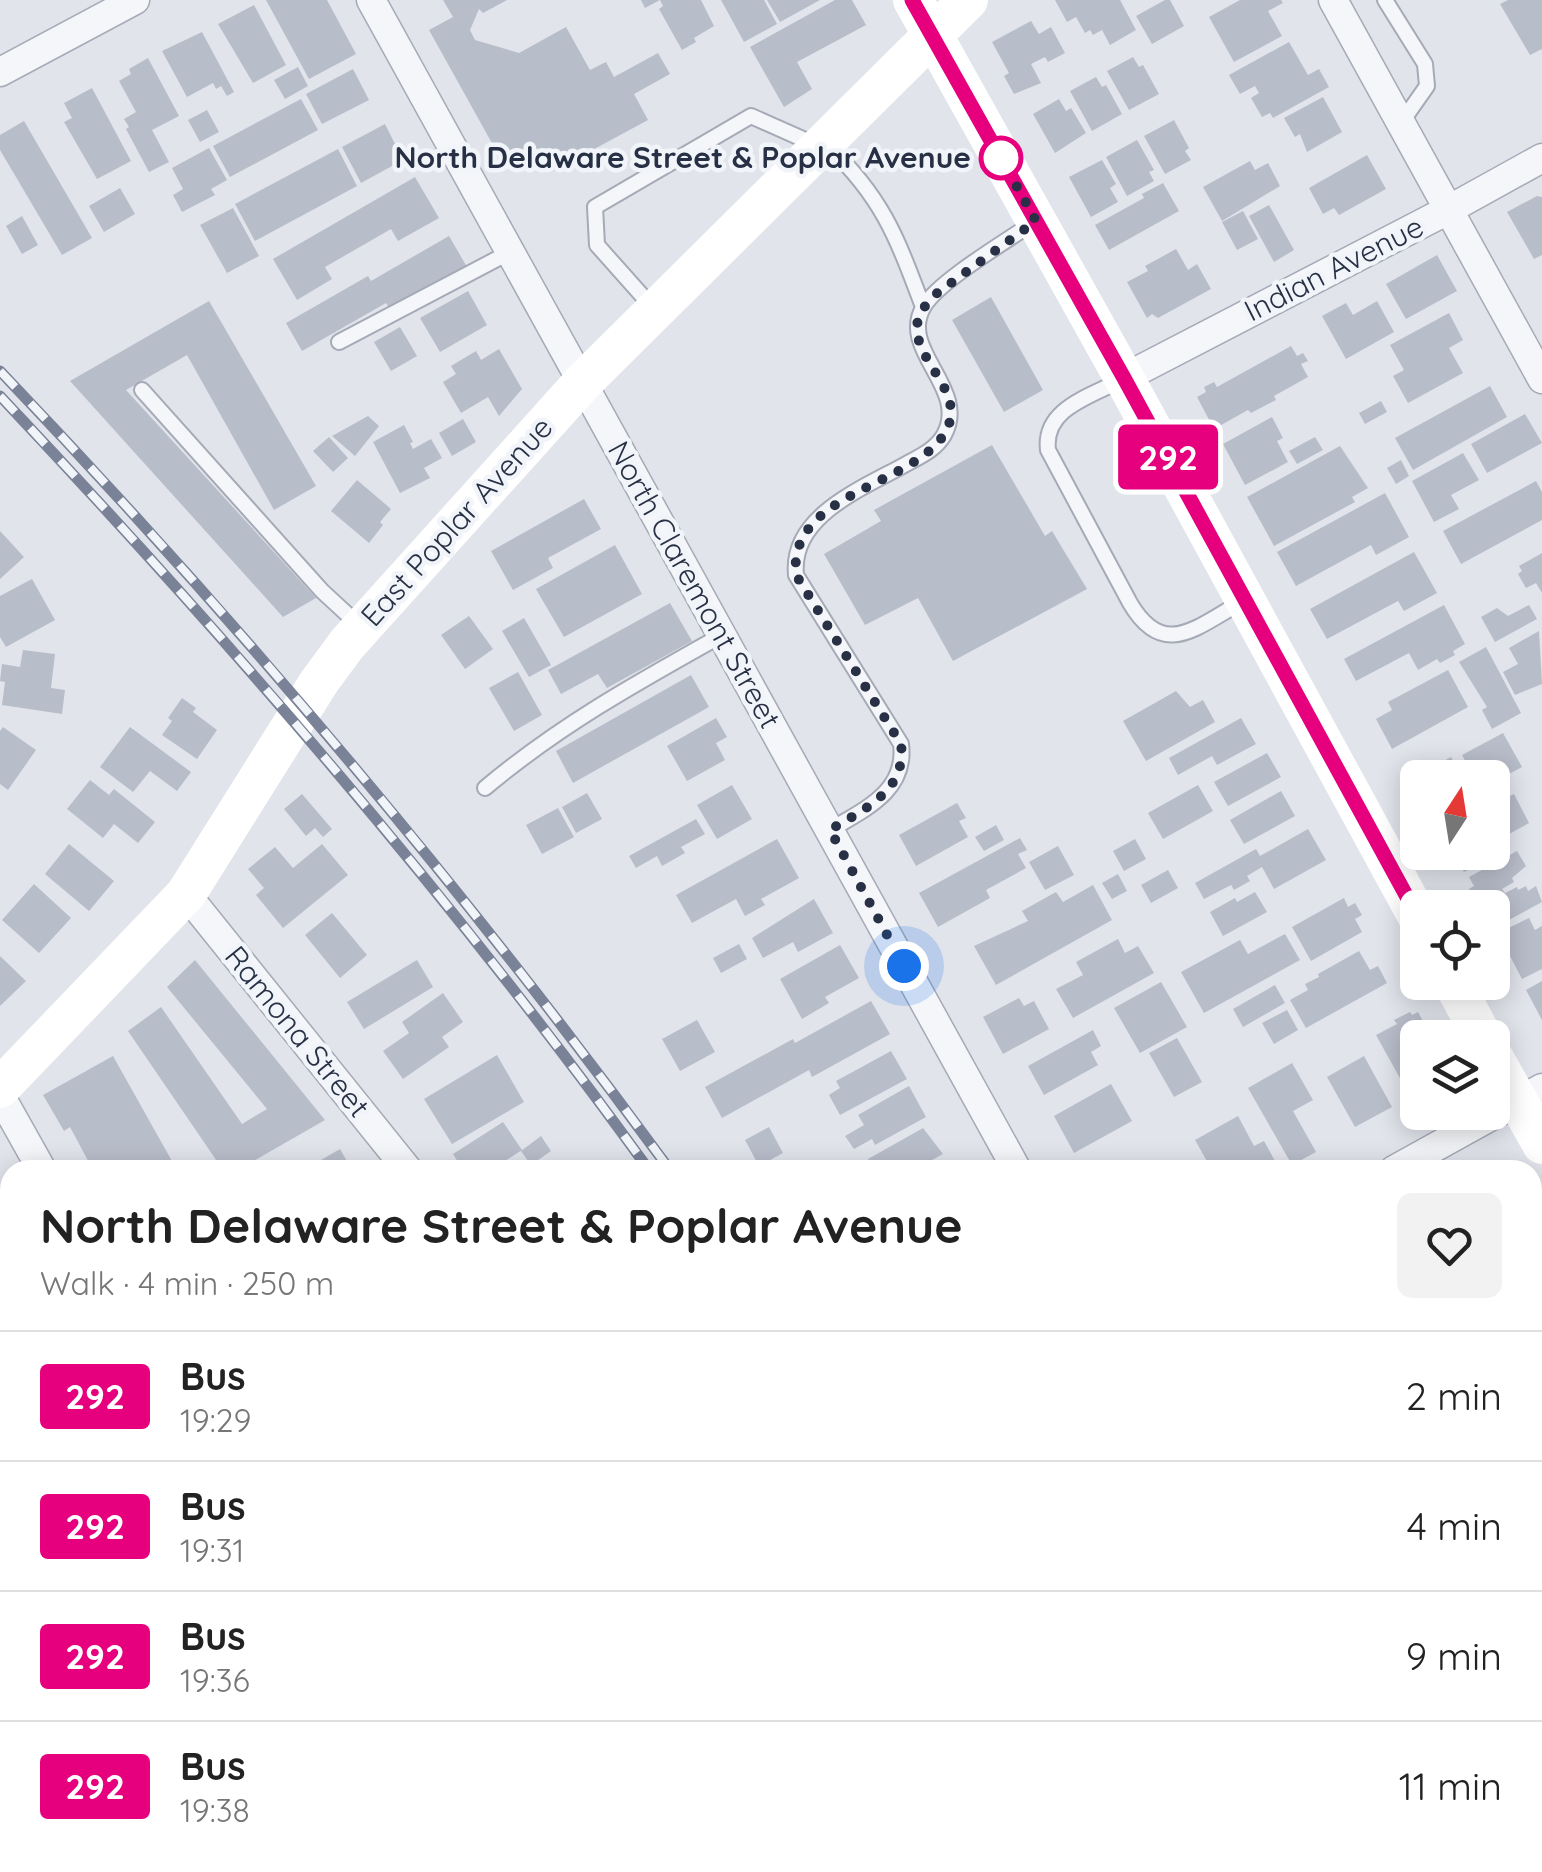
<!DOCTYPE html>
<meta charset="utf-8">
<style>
:root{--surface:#fff;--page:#f2f2f2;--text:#222;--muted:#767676;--line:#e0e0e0}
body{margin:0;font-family:Quicksand,sans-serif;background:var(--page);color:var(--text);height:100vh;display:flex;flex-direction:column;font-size:38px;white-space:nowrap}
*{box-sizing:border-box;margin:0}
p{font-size:32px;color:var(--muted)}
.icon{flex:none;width:55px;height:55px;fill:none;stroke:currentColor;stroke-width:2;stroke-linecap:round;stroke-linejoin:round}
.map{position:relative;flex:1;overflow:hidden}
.panel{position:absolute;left:0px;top:1160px;width:1542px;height:712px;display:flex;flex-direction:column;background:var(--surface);border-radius:30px 30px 0 0;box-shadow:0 5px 25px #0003}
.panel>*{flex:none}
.badge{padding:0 20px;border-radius:8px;font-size:35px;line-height:65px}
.needle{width:65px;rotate:12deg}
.controls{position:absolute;left:1400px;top:760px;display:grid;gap:20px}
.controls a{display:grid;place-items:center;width:110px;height:110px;border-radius:15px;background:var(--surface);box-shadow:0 5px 25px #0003;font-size:50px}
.you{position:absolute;width:50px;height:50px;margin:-25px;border:8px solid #fff;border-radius:50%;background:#1a73e8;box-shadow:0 0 0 15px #1a73e833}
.map>.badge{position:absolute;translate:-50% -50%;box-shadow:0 0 0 5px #fff}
.round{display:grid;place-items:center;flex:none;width:105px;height:105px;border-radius:15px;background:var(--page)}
.head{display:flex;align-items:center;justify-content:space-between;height:170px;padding:0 40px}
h1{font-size:48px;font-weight:800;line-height:75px}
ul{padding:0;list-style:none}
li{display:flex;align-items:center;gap:30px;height:130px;padding:0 40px;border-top:2px solid var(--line)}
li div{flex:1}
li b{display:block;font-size:38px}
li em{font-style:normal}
li .badge{min-width:110px;font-weight:700;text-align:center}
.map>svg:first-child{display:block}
.building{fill:#b8bdca}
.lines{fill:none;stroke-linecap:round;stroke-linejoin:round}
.service-casing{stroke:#a5aab6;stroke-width:18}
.minor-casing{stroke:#a5aab6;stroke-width:31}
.service{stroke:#f5f6f9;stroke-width:14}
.minor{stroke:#f5f6f9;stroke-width:28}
.secondary{stroke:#fff;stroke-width:40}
.rail-casing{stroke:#798297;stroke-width:11}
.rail{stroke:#f1f4f8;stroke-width:8;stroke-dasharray:22;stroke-linecap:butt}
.line-casing{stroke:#fff;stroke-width:22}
.line{stroke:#e6007e;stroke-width:15}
.walk{stroke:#273045;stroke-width:10;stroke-dasharray:0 18}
.stop-dot{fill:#fff;stroke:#e6007e;stroke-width:5}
.labels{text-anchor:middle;stroke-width:9;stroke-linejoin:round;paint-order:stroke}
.stop-label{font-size:30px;font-weight:bold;fill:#273045;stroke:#f1f4f8;text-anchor:end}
.street-label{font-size:30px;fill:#273045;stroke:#f1f4f8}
</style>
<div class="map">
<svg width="1542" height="1872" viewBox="0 0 1542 1872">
<rect width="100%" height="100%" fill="#e1e4eb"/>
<path class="building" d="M266 0H327L356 54 309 79Z
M443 0H507L483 13 479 9 470 30 475 40 519 53 566 27 590 70 606 62 614 77 658 53 670 74 634 94 648 120 550 173 537 148 508 164 497 143 493 145 429 30 453 17Z
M641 0H701L714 26 694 38 696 42 682 50 659 9 663 6 660 0 645 8Z
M721 0H764L777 24 744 42Z
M767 0H820L780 22Z
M835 0H852L866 25 797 62 812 89 784 107 750 47Z
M1055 0H1120L1136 30 1110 45 1102 30 1093 35 1090 30 1085 33 1076 17 1067 22Z
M1165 0H1170L1184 26 1152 44 1136 16Z
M1240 0H1281L1283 3 1268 11 1282 36 1234 62 1209 17Z
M1508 0H1542V49L1530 55 1500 4Z
M254 5 286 65 253 83 218 24Z
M1031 21 1039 34 1051 27 1065 53 1048 62 1045 57 1031 64 1041 83 1014 94 1004 76 1009 73 992 42Z
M202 32 234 92 227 96 221 86 216 89 213 83 187 97 162 51Z
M1289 42 1308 75 1319 69 1329 87 1273 118 1270 113 1262 117 1251 98 1259 93 1255 86 1240 94 1229 75Z
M1133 57 1139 67 1143 65 1159 94 1129 110 1107 71Z
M148 58 179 116 152 130 169 162 149 172 126 129 129 127 124 119 136 112 119 81 131 74 129 69Z
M298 67 308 86 285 99 274 80Z
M353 69 369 100 322 124 306 94Z
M1096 77 1102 87 1106 85 1122 114 1092 131 1070 91Z
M92 88 131 161 97 179 64 122 72 118 64 103Z
M1323 97 1342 132 1307 152 1300 134 1295 137 1284 118Z
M301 99 318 130 230 177 213 146Z
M1059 99 1066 111 1071 108 1086 133 1055 153 1033 114Z
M207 110 219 132 200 142 188 120Z
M1174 120 1189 148 1185 151 1191 160 1165 174 1144 136Z
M24 121 92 238 62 255 0 150V135Z
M385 124 403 160 361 183 342 147Z
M1137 140 1154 170 1149 172 1154 181 1127 196 1106 157Z
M209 148 227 180 211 189 215 195 182 212 173 195 183 189 172 168Z
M338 149 357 186 255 241 235 204Z
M1367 155 1386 189 1339 215 1334 208 1323 214 1309 188Z
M1102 160 1116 184 1110 188 1118 202 1091 217 1069 177Z
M1250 161 1255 170 1268 163 1280 186 1222 221 1203 187Z
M415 177 439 218 398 241 391 229 325 267 332 279 297 300 273 259Z
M1163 183 1179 211 1109 250 1095 225 1144 198 1142 194Z
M120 188 135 214 104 232 89 206Z
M1537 196 1542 197V255L1534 259 1507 212Z
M1269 205 1294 250 1274 262 1249 216Z
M233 208 259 256 227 273 200 225Z
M1243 211 1258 239 1237 250 1222 222Z
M22 216 38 245 22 254 6 226Z
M449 236 467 267 391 310 386 303 302 351 286 323 368 276 371 281Z
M1176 249 1188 270 1197 264 1211 289 1158 318 1152 314 1147 318 1127 282 1148 271 1145 266Z
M1437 255 1457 291 1406 319 1386 284Z
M468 291 487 325 440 352 420 318Z
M991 297 1043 390 1004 412 952 320Z
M209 301 316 486 274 510 187 355 126 390 316 598 283 617 70 381Z
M1377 301 1394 332 1346 359 1322 316 1346 303 1353 315Z
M1449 313 1463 340 1449 348 1463 373 1408 403 1393 376 1404 370 1390 345Z
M400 327 417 356 391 371 374 342Z
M1291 346 1297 356 1303 353 1308 361 1301 364 1308 377 1274 396 1276 400 1251 413 1248 410 1214 429 1197 397 1206 392 1204 387 1214 382 1217 387Z
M499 349 522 389 499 416 488 397 461 413 443 382 456 374 451 366 476 351 481 360Z
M1490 386 1507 417 1413 470 1395 438Z
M1381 401 1387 412 1365 424 1359 413Z
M1525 414 1542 443 1487 473 1471 444Z
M368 416 379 426 355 456 332 436Z
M1272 417 1283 438 1277 441 1288 462 1245 485 1223 444Z
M463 419 476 442 452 456 439 433Z
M404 425 413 442 410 443 413 449 431 439 442 458 424 468 430 478 400 493 373 442Z
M329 437 348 458 333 472 313 451Z
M1315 437 1323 450 1297 464 1289 451Z
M992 445 1045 536 1052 531 1087 589 953 661 918 598 865 625 824 554 881 521 874 510Z
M1340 446 1368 488 1352 497 1355 502 1274 546 1247 497Z
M1463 453 1479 480 1451 495 1459 509 1434 522 1412 481Z
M1401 460 1409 476 1396 484 1387 468Z
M357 480 391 509 380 522 383 525 369 543 331 511Z
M1536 481 1542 492V520L1461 564 1443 531Z
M1385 493 1409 537 1376 555 1371 545 1296 586 1277 552Z
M584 499 601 529 548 558 553 568 513 590 491 551Z
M0 531 24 557 0 579Z
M615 545 642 594 564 637 536 589Z
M1414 552 1437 593 1404 611 1398 601 1327 639 1310 609Z
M1542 553V593L1536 583 1526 588 1518 574 1522 571 1519 566Z
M32 579 55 620 6 647 0 637V596Z
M670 603 692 641 607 688 598 674 561 694 548 670Z
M1444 605 1465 644 1453 651 1455 655 1440 663 1437 659 1418 670 1409 653 1356 681 1344 659Z
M1529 605 1537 619 1495 642 1481 617 1497 608 1508 616Z
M469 616 493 649 465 669 441 635Z
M524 618 551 665 529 677 502 631Z
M1539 631 1542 684 1515 695 1503 672 1518 664 1509 648Z
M1486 647 1521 713 1492 729 1482 710 1487 707 1459 662Z
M23 650 55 654 51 688 65 690 62 714 2 705 5 682 0 681 2 664 20 667Z
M1448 670 1468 707 1392 749 1376 719 1392 710 1388 702Z
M518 672 542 715 514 731 489 688Z
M691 675 709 707 573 783 556 751Z
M1176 691 1190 707 1203 700 1215 722 1146 761 1123 721Z
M182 698 196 708 193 712 217 730 197 759 162 735 172 721 168 718Z
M716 718 727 737 716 743 725 760 687 781 667 746Z
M1241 718 1256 744 1217 765 1212 756 1178 775 1169 758Z
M3 727 36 750 8 790 0 784V731Z
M130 727 191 772 177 791 150 771 133 792 100 767Z
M1503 733 1522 767 1492 783V778H1474L1462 755Z
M1267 753 1281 777 1228 806 1214 782Z
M1451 757 1462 778H1418V798L1408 781Z
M90 780 109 795 114 789 155 822 138 843 114 824 103 838 67 809Z
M732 785 752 819 717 839 697 805Z
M1198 785 1213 811 1163 839 1148 813Z
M1501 788 1506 798 1514 794 1529 823 1498 840 1504 850 1464 872 1453 852H1492V793Z
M1281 791 1295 816 1244 844 1230 820Z
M587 793 602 819 576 833 562 807Z
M302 794 332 829 323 837 315 828 306 836 284 809Z
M957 803 966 818 959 821 968 837 916 866 899 835Z
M558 808 574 837 542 854 526 825Z
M696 819 705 834 681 847 685 853 662 866 657 856 636 868 629 856Z
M996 825 1004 840 984 851 975 837Z
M1308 829 1326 860 1274 889 1262 867 1247 876 1250 881 1234 890 1231 885 1204 899 1195 883 1256 849 1260 856Z
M1020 838 1027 850 1018 854 1026 868 986 890 990 898 938 927 919 893Z
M777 839 799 878 761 899 765 905 745 916 736 899 692 923 676 895Z
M1135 839 1146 859 1124 871 1113 851Z
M69 844 114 881 89 911 45 874Z
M322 844 348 875 283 928 256 895 264 888 248 869 275 847 293 868Z
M1058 846 1074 875 1045 890 1029 862Z
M1517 851 1526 866 1512 878 1514 882 1502 889 1505 893 1517 887 1518 890 1526 886 1528 891 1536 886 1542 902 1496 927 1492 908H1479L1469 889 1474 886 1469 877Z
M1168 870 1178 888 1151 903 1141 885Z
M1118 874 1127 891 1112 899 1102 883Z
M34 884 71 918 39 953 2 920Z
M1093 885 1112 920 996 985 974 946 1028 921 1022 911 1056 892 1063 902Z
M1255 892 1267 912 1223 936 1210 912 1235 898 1237 902Z
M1344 898 1348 907 1355 903 1362 915 1355 919 1362 932 1311 961 1292 927Z
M814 899 833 933 798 952 793 942 763 958 752 938Z
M332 913 367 955 340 978 305 935Z
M1529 918 1535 930 1542 926V969L1522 979 1498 933Z
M1285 934 1300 960 1204 1013 1181 972 1240 940 1248 954Z
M1118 939 1125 953 1138 946 1154 973 1073 1018 1056 989 1083 975 1076 962Z
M739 944 747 959 721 973 713 958Z
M840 945 859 978 825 997 829 1003 802 1019 780 979Z
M1359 951 1370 970 1378 966 1387 983 1306 1028 1290 1000 1308 990 1305 984 1319 977 1318 974Z
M0 956 26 981 0 1006Z
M195 960 325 1120 238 1170H223L128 1031 161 1007 242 1124 267 1109 167 987Z
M417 960 433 987 364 1029 347 1002Z
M1542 981V1020L1526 990Z
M1161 982 1187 1027 1140 1053 1114 1008Z
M1275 985 1285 1003 1243 1027 1233 1009Z
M443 993 463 1022 442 1037 449 1047 403 1079 383 1051 409 1033 402 1022Z
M1019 998 1024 1006 1034 1001 1049 1029 1003 1054 983 1017Z
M871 1001 890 1034 812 1077 809 1070 722 1118 705 1087 793 1039 795 1043Z
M1287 1010 1298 1030 1274 1044 1262 1023Z
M1410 1012 1412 1015 1418 1012 1432 1038H1418V1094L1411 1098 1376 1035 1397 1024 1394 1020Z
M697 1020 715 1052 680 1071 662 1039Z
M1093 1030 1101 1046 1091 1052 1098 1065 1044 1095 1028 1066Z
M1177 1038 1202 1082 1174 1097 1149 1053Z
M891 1051 907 1079 840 1115 829 1095 840 1088 836 1081Z
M497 1055 524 1102 452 1144 424 1099Z
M113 1056 177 1170H93L70 1127 64 1131 43 1095Z
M1364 1056 1392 1107 1355 1127 1327 1077Z
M1292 1063 1313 1100 1293 1111 1316 1152 1292 1165 1248 1088Z
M1111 1084 1132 1121 1074 1153 1054 1116Z
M909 1086 926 1117 875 1145 872 1139 854 1149 845 1136 864 1125 858 1115Z
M1238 1116 1254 1146 1264 1141 1280 1170H1212L1195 1140Z
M503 1122 522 1150 491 1170H463L453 1154Z
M769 1127 783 1153 759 1166 745 1140Z
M923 1128 943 1154 914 1170H874L868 1159Z
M541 1136 551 1151 531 1165 521 1151Z
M340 1149 352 1170H311L309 1167Z
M0 1213 10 1231V1264L0 1269Z
M1542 1263V1308L1532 1313V1269Z
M1542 1320V1366L1532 1371V1325Z
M1542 1396V1427L1532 1433V1401Z
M10 1578V1622L0 1628V1584Z
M1532 1698 1539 1709 1542 1707V1730L1532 1736Z
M1542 1741V1768L1534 1772 1532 1746Z
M10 1767V1805L0 1811V1773Z
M10 1843V1862H32L15 1872H0V1848Z
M259 1862H305L307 1865 295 1872H256L252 1866Z
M479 1862H564L569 1872H531L527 1863 511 1872H485Z
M632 1862H657L662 1872H630L626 1865Z
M691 1862H769L772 1868 764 1872H696Z
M949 1862H991L993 1867 984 1872H931Z
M1240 1862H1281L1265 1872H1246Z"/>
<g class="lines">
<defs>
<path id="service" d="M1385 0 1425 64 1427 86 1401 123
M828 146C883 198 897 238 923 307
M654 309 597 245 595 207 751 116 814 144
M339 342 510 252
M1119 381C1089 397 1043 409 1048 450L1130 603C1164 661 1197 626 1242 602
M142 390 322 591 361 627
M485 788C560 725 638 682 722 635
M830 830C865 809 907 791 901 744L796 575C790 515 864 488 908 463 921 456 936 449 944 435 970 388 897 350 924 306 940 280 1007 241 1034 222
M210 1862 215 1872"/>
<path id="minor" d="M371 0 1017 1170
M1333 0 1542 379
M0 72 135 0
M1124 378 1448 210 1542 158
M186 894 408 1170
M0 1095 42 1170
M1394 1170 1542 1088
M425 1862 431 1872
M825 1862 830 1872
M1407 1862 1413 1872
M130 1872 147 1862"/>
</defs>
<use href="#service" class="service-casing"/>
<use href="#minor" class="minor-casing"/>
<use href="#service" class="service"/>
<use href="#minor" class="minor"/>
<path class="secondary" d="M913 0 1124 378 1418 917
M1453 982 1483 1038
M1492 1055 1542 1144
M0 1088 186 894 319 682 347 644 583 382 968 0"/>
<defs>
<path id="rail" d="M0 371C243 626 462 886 670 1170
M0 396C231 641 452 897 649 1170
M1097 1862 1102 1872
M1117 1862 1122 1872"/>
</defs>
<use href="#rail" class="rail-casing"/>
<use href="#rail" class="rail"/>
</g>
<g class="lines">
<defs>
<path id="line" d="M912 0 1124 378 1418 917"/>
</defs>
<use href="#line" class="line-casing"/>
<use href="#line" class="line"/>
<path class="walk" d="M904 966 830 830C864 809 907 791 901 744L796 575C788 496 901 488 940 440 975 396 915 366 917 326 918 313 927 303 936 294L1036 221 1001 158"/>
</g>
<circle class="stop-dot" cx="1001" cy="158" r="20"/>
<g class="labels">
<g class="stop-label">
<text x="971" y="168">North Delaware Street &amp; Poplar Avenue</text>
</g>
<g class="street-label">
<text transform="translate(1334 269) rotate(-27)" y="10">Indian Avenue</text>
<text transform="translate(457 522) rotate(-48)" y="10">East Poplar Avenue</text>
<text transform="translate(694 585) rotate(61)" y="10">North Claremont Street</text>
<text transform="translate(297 1032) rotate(51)" y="10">Ramona Street</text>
</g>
</g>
</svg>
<div class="controls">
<a><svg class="needle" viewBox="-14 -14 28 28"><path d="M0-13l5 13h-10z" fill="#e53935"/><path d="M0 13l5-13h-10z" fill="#767676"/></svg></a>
<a><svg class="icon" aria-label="locate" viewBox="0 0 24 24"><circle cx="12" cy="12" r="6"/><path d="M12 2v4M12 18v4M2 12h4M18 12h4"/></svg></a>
<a><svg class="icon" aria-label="layers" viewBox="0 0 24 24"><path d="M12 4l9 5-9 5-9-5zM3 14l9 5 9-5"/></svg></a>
</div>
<div class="you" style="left:904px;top:966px"></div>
<b class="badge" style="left:1168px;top:457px;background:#e6007e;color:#fff">292</b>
<section class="panel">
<div class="head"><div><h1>North Delaware Street &amp; Poplar Avenue</h1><p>Walk · 4 min · 250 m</p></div><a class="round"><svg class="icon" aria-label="heart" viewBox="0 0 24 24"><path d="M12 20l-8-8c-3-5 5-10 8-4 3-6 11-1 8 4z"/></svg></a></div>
<ul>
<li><span class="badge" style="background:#e6007e;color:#fff">292</span><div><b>Bus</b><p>19:29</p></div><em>2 min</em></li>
<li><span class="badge" style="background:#e6007e;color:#fff">292</span><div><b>Bus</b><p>19:31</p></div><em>4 min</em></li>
<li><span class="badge" style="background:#e6007e;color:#fff">292</span><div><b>Bus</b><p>19:36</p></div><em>9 min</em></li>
<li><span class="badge" style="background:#e6007e;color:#fff">292</span><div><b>Bus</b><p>19:38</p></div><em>11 min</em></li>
</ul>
</section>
</div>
